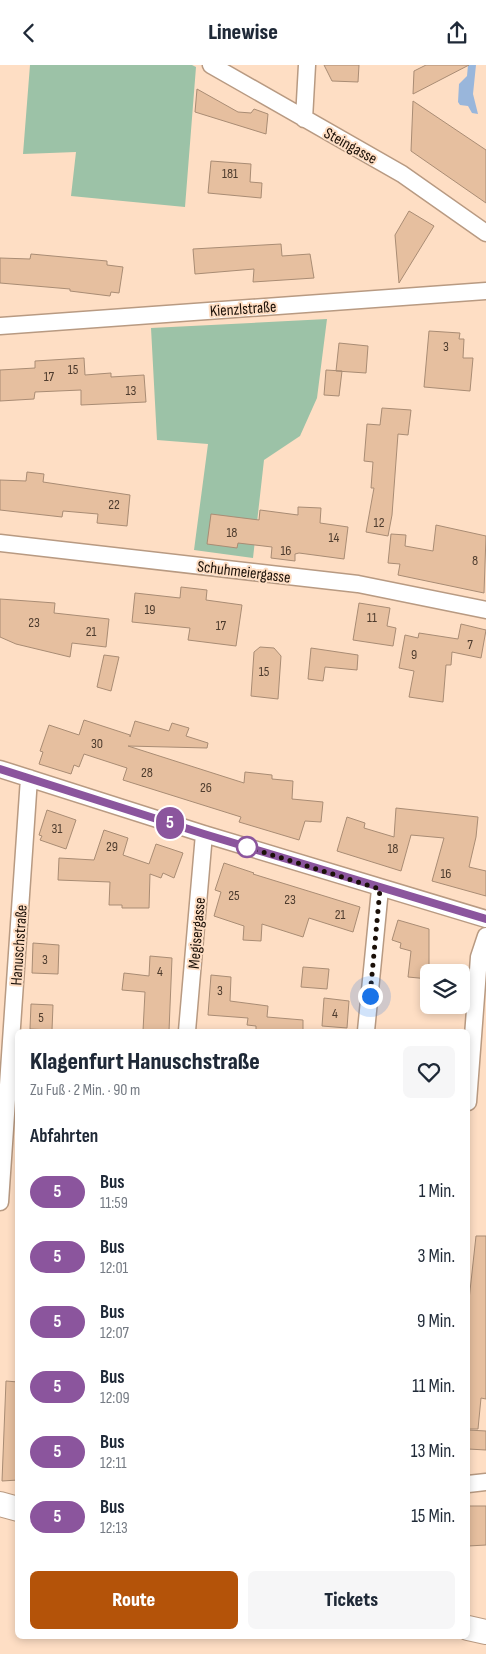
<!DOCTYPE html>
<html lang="de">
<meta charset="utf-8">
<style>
:root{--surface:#fff;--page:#f6f6f7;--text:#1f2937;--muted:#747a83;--accent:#b45309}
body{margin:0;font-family:"Sofia Sans Condensed",sans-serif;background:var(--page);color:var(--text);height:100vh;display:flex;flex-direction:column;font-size:19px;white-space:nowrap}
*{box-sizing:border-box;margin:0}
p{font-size:16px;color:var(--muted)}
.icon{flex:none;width:28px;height:28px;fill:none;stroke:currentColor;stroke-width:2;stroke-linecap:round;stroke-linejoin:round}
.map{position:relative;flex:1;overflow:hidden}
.panel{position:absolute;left:15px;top:964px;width:455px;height:610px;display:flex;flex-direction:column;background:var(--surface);border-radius:8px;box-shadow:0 2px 8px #0003}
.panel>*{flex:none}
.badge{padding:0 10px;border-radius:16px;font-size:18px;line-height:32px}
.fabs{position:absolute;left:420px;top:899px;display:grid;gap:10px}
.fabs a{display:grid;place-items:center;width:50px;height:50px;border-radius:8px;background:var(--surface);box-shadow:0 2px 8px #0003;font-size:25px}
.you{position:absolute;width:25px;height:25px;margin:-12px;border:4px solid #fff;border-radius:50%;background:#1a73e8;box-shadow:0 0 0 8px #1a73e833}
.map>.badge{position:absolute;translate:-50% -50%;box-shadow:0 0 0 2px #fff}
h2{padding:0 15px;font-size:19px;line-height:45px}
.round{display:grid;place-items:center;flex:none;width:52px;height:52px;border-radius:8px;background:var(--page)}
.overview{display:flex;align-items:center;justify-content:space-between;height:85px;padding:0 15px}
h1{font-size:24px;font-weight:800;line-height:38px}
.button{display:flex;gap:10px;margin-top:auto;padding:10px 15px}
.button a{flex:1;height:58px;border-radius:8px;background:var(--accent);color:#fff;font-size:20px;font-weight:800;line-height:58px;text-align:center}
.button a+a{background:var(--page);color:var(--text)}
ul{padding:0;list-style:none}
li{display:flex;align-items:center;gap:15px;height:65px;padding:0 15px}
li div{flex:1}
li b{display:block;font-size:19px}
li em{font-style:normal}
li .badge{min-width:55px;font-weight:700;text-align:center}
header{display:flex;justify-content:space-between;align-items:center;height:65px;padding:0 15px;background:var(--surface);font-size:22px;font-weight:800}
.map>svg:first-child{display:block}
.green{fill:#9cc2a7}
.water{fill:#99b6db}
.building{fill:#e6bf9f;stroke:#a98c74}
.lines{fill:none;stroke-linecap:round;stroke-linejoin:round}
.street-casing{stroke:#b89a82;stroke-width:19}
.secondary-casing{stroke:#b89a82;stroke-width:26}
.street{stroke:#fff;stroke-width:16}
.secondary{stroke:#fff;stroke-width:24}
.line-casing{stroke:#fff;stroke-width:11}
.line{stroke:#8b559d;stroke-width:8}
.walk{stroke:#1b1008;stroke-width:5;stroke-dasharray:0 9}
.stop-dot{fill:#fff;stroke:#8b559d;stroke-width:2.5}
.labels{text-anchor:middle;stroke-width:4;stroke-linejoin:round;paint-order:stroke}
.number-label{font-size:14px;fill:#4e3c2e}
.street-label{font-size:16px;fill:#1b1008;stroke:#fedec4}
</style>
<header><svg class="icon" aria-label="back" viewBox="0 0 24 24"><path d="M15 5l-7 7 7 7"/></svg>Linewise<svg class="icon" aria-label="share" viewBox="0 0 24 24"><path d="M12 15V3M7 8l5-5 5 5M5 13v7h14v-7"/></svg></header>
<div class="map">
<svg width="486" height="1589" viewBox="0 0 486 1589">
<rect width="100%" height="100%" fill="#fedec4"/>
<path class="green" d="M30 0H192L196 2 185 142 71 131 76 87 23 89Z
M327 254 317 333 300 371 264 395 253 493 194 485 208 379 157 375 151 263Z"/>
<path class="water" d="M468 0H476L473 29 478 49 472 48 468 41 460 40 458 37 459 19 467 11Z"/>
<path class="building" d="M324 0H359L358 17 332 16Z
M426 0H469L413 29 414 6Z
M197 24 238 47 251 48 254 44 268 49 266 69 195 47Z
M413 36 486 85V138L411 86Z
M211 96 251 99 250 117 262 118 261 133 208 128Z
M409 146 434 161 399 218 395 170Z
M281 179 282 191 310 189 314 213 253 217 254 204 195 209 193 184Z
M31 189 107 196V200L123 202 119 228 111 227 110 231 70 226V224L0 218V193L30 194Z
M429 266 460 268 459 274H464L463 293H473L470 326 424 322Z
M339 278 368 281 366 308 336 306Z
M84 293 85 310 111 308V312L144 310 146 337 81 340V325L35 327 34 334 0 336V305L35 303V296Z
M326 305 342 306 339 331 324 330Z
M382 343 411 345 408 370 398 369 392 450 388 471 366 467 374 423H371L373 397 364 396 367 359 380 360Z
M27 407 44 409 43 417 130 430 127 461 97 458 98 449 63 446 62 452 0 445V415L26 416Z
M298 442 321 443 320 458 348 462 344 494 299 488 295 489V496L271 493 272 482 238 478 237 483 207 479 211 449 259 455 260 445 298 450Z
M436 460 486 471 484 528 398 510 400 499 388 498 391 469 406 470 405 481 433 486Z
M181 522 207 525 206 535 242 540 236 581 188 575 190 563 132 557 135 528 180 533Z
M0 534 55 538 54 548 109 554 106 582 72 578 70 592 16 579 0 572Z
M359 538 390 543 387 561 396 563 393 581 353 575Z
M461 559 486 565 481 593 452 587 451 600H446L443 637 409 632 414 606 399 603 405 570 418 573 419 568 458 574Z
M260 582 274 583 281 591 278 634 251 631 254 587Z
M311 583 358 590 357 605 325 602 323 616 308 614Z
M104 590 119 592 111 626 97 622Z
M84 655 130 670V672L135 656 169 666 172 658 189 663 186 671 208 678 207 683 128 681 244 718 245 707 272 710V714L293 716 292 734 323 737 321 757 305 756 299 775 239 757 241 752 123 715 127 703 84 689 79 702 74 700 71 709 39 699 43 687 40 686 49 660 79 670Z
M396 743 478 752 476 772 469 802 486 806V831L432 816 444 773 411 770 401 806 337 786 347 752 365 758 364 763 394 772Z
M47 745 76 755 66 784 40 775 42 771 39 770Z
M104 765 128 773 123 790 149 799 156 779 183 788 174 813 163 808 161 813 150 809 149 843H122V840H109L110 817 58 815 59 793 94 795Z
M224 798 254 808 253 809 360 842 353 867 309 853 303 872 262 859 261 876 243 875 244 861 214 851 221 827 215 825Z
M398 855 429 864V914L408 912 411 886 400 883 401 878 392 875Z
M33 878 59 880 58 909 32 908Z
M150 891 172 893 169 966H143L145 927 122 925 124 908 149 911Z
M303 902 329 904 327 924 301 922Z
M211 910 231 912 230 936 268 941 267 952 303 955V966H256V961L247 960 248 953 208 950Z
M324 933 349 936 347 963 322 961Z
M31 939 53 940 52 965 30 964Z
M476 1171H486V1334L481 1333 478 1364H468V1244Z
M6 1316 18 1317V1415L2 1416Z
M468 1365 486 1366V1385L468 1384Z
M468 1441H486V1480L468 1481Z"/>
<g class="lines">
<defs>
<path id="street" d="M211 0 402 109 486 168
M304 54 307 0
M0 261 486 226
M0 478 358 519 486 545
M0 704 204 769 486 854
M187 966 204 769
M366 966 380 824
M468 1037 479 892 486 871
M0 1137 29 713
M468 1419 486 1417"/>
<path id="secondary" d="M0 1439 18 1444
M468 1563 486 1567"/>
</defs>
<use href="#street" class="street-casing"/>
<use href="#secondary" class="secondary-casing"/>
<use href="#street" class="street"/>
<use href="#secondary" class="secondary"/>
</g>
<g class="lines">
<defs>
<path id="line" d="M0 704 204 769 486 854"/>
</defs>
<use href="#line" class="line-casing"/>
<use href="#line" class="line"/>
<path class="walk" d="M247 782 380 824 370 931"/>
</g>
<circle class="stop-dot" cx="247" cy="782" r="10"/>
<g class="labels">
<g class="number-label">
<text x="230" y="113">181</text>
<text x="446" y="286">3</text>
<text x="73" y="309">15</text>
<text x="49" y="316">17</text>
<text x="131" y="330">13</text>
<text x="114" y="444">22</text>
<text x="379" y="462">12</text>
<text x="232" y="472">18</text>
<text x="334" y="477">14</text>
<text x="286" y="490">16</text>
<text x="475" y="500">8</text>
<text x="150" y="549">19</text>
<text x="372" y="557">11</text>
<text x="34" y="562">23</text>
<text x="221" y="565">17</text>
<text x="91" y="571">21</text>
<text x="470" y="584">7</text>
<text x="414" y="594">9</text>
<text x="264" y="611">15</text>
<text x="97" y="683">30</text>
<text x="147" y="712">28</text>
<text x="206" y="727">26</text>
<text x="57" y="768">31</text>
<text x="112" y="786">29</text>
<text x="393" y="788">18</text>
<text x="446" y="813">16</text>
<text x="234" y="835">25</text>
<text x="290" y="839">23</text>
<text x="340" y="854">21</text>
<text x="45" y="899">3</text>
<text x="160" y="911">4</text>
<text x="220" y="930">3</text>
<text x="335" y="953">4</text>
<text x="41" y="957">5</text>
</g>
<g class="street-label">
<text transform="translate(351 80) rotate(29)" y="6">Steingasse</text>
<text transform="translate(243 243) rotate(-4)" y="6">Kienzlstraße</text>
<text transform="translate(244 506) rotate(7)" y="6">Schuhmeiergasse</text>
<text transform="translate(196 868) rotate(-85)" y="6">Megisergasse</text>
<text transform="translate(18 880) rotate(-86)" y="6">Hanuschstraße</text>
</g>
</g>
</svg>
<div class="fabs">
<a><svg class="icon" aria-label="layers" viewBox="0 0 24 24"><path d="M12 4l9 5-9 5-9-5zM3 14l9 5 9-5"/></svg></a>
</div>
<div class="you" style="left:370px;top:931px"></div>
<b class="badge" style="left:170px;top:758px;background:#8b559d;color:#fff">5</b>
<section class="panel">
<div class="overview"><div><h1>Klagenfurt Hanuschstraße</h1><p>Zu Fuß · 2 Min. · 90 m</p></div><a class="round"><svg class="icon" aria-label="heart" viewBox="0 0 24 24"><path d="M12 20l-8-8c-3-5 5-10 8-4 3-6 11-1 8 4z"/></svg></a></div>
<h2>Abfahrten</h2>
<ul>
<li><span class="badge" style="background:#8b559d;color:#fff">5</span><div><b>Bus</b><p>11:59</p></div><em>1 Min.</em></li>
<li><span class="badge" style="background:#8b559d;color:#fff">5</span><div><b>Bus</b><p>12:01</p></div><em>3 Min.</em></li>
<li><span class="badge" style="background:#8b559d;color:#fff">5</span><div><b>Bus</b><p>12:07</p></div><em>9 Min.</em></li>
<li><span class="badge" style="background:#8b559d;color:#fff">5</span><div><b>Bus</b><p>12:09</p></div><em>11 Min.</em></li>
<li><span class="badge" style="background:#8b559d;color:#fff">5</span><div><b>Bus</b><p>12:11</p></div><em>13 Min.</em></li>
<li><span class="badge" style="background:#8b559d;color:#fff">5</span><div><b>Bus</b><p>12:13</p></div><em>15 Min.</em></li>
</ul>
<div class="button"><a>Route</a><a>Tickets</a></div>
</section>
</div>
